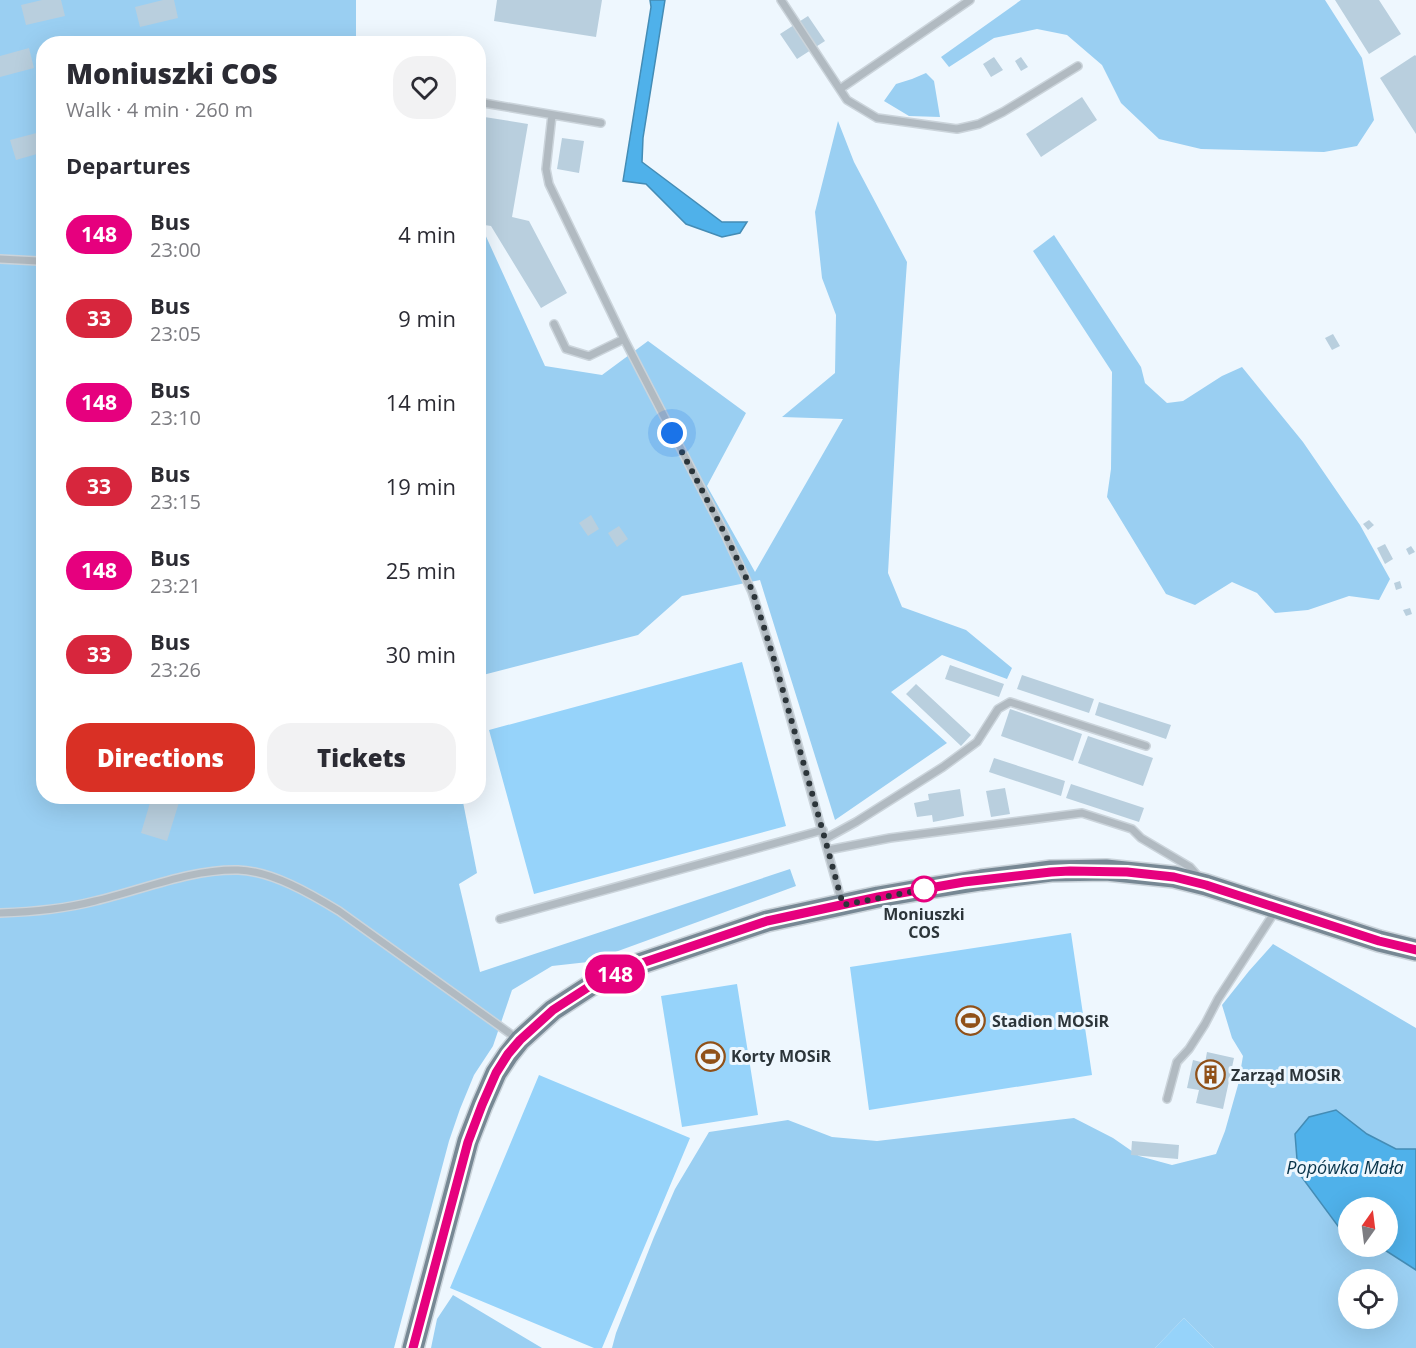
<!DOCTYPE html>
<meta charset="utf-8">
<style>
:root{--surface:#fff;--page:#f2f2f3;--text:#2b2b33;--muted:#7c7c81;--accent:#d93025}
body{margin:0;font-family:"Open Sans",sans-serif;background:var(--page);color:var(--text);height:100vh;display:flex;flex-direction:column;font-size:22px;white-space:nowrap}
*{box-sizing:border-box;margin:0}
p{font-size:20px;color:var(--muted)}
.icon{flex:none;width:33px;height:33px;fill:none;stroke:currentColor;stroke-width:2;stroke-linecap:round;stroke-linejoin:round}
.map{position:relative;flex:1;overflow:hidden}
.details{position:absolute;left:36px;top:36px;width:450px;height:768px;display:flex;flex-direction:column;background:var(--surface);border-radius:24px;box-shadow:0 6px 24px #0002}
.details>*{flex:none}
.badge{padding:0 12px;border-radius:20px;font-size:21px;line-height:39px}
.needle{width:39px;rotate:14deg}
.fabs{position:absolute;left:1338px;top:1197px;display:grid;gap:12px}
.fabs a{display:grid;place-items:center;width:60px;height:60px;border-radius:50%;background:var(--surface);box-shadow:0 6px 24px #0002;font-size:30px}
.you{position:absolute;width:30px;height:30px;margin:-15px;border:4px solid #fff;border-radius:50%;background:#1a73e8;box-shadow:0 0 0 9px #1a73e833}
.map>.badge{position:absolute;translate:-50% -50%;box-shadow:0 0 0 3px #fff}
h2{padding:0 30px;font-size:22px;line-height:54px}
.round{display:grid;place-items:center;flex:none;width:63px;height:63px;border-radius:24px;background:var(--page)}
.headline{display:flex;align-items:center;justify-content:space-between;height:102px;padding:0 30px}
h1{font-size:28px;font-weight:800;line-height:45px}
.action{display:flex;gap:12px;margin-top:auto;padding:12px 30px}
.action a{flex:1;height:69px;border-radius:24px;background:var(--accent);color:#fff;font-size:24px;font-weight:800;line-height:69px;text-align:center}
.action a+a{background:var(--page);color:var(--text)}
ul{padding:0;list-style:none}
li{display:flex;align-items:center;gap:18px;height:84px;padding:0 30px}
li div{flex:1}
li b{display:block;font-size:22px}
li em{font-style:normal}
li .badge{min-width:66px;font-weight:700;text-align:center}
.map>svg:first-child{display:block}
.green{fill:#96d3fa}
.forest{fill:#9acff2;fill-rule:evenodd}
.water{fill:#4fb1ea;stroke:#448cb5;stroke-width:1.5}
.building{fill:#b9cfde}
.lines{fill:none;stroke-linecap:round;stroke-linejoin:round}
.lane-casing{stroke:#cbd4db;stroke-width:10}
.primary-casing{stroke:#cbd4db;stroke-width:24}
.lane{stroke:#b1bac1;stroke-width:7}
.primary{stroke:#778894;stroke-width:21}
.line-casing{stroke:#fff;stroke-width:14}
.line{stroke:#e6007e;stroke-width:9}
.walk{stroke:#2c353a;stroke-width:6;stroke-dasharray:0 10.8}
.stop-dot{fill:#fff;stroke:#e6007e;stroke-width:3}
.labels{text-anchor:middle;stroke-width:6;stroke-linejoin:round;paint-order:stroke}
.stop-label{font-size:16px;font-weight:bold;fill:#2c353a;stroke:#eef7fe}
.poi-label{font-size:16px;font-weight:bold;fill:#2c353a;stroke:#eef7fe;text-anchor:start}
.water-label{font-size:18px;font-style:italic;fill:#07334a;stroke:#eef7fe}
</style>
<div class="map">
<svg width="1416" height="1348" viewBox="0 0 1416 1348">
<rect width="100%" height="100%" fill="#eef7fe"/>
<path class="green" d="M742 662 786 826 534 894 489 730Z
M1071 933 1092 1075 869 1110 850 967Z
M737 984 758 1115 682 1127 661 996Z
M539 1075 690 1138 602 1348H594L450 1288Z
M1184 1318 1214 1348H1155Z"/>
<path class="forest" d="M0 0H356V43L44 44V796L462 797 477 873 459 884 480 972 790 869 796 886 588 962 552 966 512 990 493 1046 474 1075 460 1109 449 1141 394 1348H0Z
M1021 0H1325L1362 58 1374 120 1357 146 1324 152 1201 149 1159 139 1121 103 1102 65 1067 35 1037 29 994 38 949 67 941 57Z
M926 73 934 81 940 117 909 116 884 101 896 84 912 79Z
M838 121 854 162 907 262 899 375 888 573 902 607 966 630 1012 668 1007 679 942 655 891 692 947 743 835 820 760 580 682 596 638 635 479 676V232H484L545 366 602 375 648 341 746 413 707 486 755 572 843 419 782 417 835 373 836 315 822 278 815 212Z
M1054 235 1141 367 1145 383 1167 403 1183 401 1222 376 1242 367 1303 442 1360 525 1390 579 1379 600 1349 596 1308 610 1275 613 1257 593 1232 582 1195 605 1166 594 1107 497 1111 469 1112 372 1033 251Z
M1273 944 1416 1028V1149H1396L1367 1134 1336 1110 1327 1212 1346 1237 1348 1238V1246L1380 1247 1416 1270V1348H1214L1184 1318 1155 1348H612L616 1333 654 1237 675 1189 709 1132 788 1120 832 1137 877 1141 1074 1118 1113 1138 1139 1156 1172 1165 1216 1154 1225 1131 1238 1085 1243 1056 1232 1038 1222 1005 1249 971ZM1348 1280H1388V1318H1348Z
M453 1295 542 1348H431L437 1319Z"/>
<path class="water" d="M650 0H665L643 138 642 162 722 222H747L740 233 722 237 686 224 646 184 623 181 651 7Z
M1336 1110 1367 1134 1396 1149H1416V1270L1380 1247 1388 1246V1208H1348V1238L1346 1237 1298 1172 1295 1134 1309 1117Z"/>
<path class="building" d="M42 0H61L65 16 26 25 21 5Z
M163 0H174L178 18 140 27 135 7Z
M497 0H602L596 37 494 21Z
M1335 0H1379L1401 34 1369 54Z
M808 16 825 41 797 59 780 34Z
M29 48 34 68 0 77V56Z
M1415 55 1416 56V134L1380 78Z
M994 57 1003 70 991 77 983 64Z
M1021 57 1028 67 1021 71 1015 61Z
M1082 97 1097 120 1041 157 1026 134Z
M478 116 528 124 512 217 529 221 567 293 541 308 491 226 478 224Z
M44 131V152L16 160 10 140Z
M562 138 584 141 579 173 557 169Z
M1333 334 1340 346 1332 350 1325 338Z
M591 515 599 529 588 536 579 523Z
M1369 520 1374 525 1368 530 1363 524Z
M619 526 628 539 617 547 608 533Z
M1385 544 1393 559 1385 564 1377 548Z
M1411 546 1415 552 1409 555 1406 549Z
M1400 581 1402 588 1396 590 1394 583Z
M1410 608 1412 614 1406 616 1403 610Z
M950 665 1004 684 999 697 945 679Z
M1022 675 1094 699 1089 713 1017 689Z
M916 684 971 735 961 746 906 694Z
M1099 702 1171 725 1166 739 1095 715Z
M1010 709 1082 734 1073 761 1001 736Z
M1088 736 1153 758 1143 786 1078 763Z
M994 758 1065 781 1061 796 989 772Z
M1071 784 1144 808 1139 822 1066 798Z
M1005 788 1010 814 991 817 986 791Z
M960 789 964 816 933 822 932 815 917 817 914 803 929 800 928 794Z
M152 796H181L167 841 141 833Z
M1207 1052 1234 1058 1223 1109 1196 1103 1199 1090 1187 1088 1193 1060 1205 1063Z
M1132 1141 1179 1145 1178 1159 1131 1155Z"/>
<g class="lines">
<defs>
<path id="lane" d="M781 0 847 100 877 118 957 129 979 124 1003 112 1078 66
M840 89 970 0
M478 102 601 123
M552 115 546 169 549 184 624 339 725 534 752 592 776 666 842 903
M0 259 38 261 44 260
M554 324 566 349 589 356 624 339
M825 839 856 822 943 767 977 742 998 709 1010 702 1146 746
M828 850 890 838 1082 813 1132 829 1141 838 1190 867 1198 876
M0 913C32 912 64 909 95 901 142 890 190 869 238 870 272 871 311 894 339 911L519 1040
M500 919 823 830
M1167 1099 1177 1062 1189 1049 1205 1024 1218 999 1276 910"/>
<path id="primary" d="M413 1348 468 1141 482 1105 496 1073 508 1055 520 1040 553 1010 590 986 630 967 767 921 878 897 930 888 981 880 1051 871 1106 870 1174 877 1206 885 1379 941 1416 950"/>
</defs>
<use href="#lane" class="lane-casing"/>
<use href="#primary" class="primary-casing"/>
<use href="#lane" class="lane"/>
<use href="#primary" class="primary"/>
</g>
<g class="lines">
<defs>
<path id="line" d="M413 1348 468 1142 482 1105 496 1073 508 1054 520 1040 553 1010 590 986 630 967 767 921 878 897 964 882 1051 872 1070 871 1127 872 1174 877 1206 885 1379 941 1416 950"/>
</defs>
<use href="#line" class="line-casing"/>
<use href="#line" class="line"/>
<path class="walk" d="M672 433 725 534 753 592 776 666 825 839 843 905 930 888 924 889"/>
</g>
<defs>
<symbol id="stadium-ring" viewBox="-11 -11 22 22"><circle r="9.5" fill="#eef7fe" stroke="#905119" stroke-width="1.5"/><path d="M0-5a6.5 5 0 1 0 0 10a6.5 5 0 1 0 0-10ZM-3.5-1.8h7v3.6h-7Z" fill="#905119"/></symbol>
<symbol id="building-ring" viewBox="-11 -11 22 22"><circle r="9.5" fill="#eef7fe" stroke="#905119" stroke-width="1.5"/><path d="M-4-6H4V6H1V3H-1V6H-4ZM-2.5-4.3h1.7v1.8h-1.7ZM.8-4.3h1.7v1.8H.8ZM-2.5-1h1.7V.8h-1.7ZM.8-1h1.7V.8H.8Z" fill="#905119"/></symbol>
</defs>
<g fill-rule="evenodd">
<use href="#stadium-ring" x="954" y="1004" width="33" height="33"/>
<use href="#stadium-ring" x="694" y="1040" width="33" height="33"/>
<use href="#building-ring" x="1194" y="1058" width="33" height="33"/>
</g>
<circle class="stop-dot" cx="924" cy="889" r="12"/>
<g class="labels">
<g class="stop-label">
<text x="924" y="920">Moniuszki<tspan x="924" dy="18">COS</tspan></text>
</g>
<g class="poi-label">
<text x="992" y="1027">Stadion MOSiR</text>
<text x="731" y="1062">Korty MOSiR</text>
<text x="1231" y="1081">Zarząd MOSiR</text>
</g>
<g class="water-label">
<text x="1345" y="1174">Popówka Mała</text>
</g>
</g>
</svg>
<div class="fabs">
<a><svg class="needle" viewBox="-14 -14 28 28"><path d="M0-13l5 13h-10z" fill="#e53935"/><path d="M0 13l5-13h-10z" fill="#7c7c81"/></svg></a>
<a><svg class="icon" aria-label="locate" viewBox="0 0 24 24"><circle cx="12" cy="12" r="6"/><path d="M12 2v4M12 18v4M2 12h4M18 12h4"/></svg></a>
</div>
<div class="you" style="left:672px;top:433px"></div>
<b class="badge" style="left:615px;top:974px;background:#e6007e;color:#fff">148</b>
<section class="details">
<div class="headline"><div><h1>Moniuszki COS</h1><p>Walk · 4 min · 260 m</p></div><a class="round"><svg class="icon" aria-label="heart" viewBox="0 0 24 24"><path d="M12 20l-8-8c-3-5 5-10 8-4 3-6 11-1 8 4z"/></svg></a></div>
<h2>Departures</h2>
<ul>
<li><span class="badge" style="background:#e6007e;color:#fff">148</span><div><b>Bus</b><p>23:00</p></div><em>4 min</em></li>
<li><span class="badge" style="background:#d7263d;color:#fff">33</span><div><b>Bus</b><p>23:05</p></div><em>9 min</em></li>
<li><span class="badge" style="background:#e6007e;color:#fff">148</span><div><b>Bus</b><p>23:10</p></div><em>14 min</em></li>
<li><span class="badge" style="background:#d7263d;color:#fff">33</span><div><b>Bus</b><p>23:15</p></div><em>19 min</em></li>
<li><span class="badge" style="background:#e6007e;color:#fff">148</span><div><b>Bus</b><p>23:21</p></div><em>25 min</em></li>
<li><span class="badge" style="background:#d7263d;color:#fff">33</span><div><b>Bus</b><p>23:26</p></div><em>30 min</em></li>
</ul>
<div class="action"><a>Directions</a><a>Tickets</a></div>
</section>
</div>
